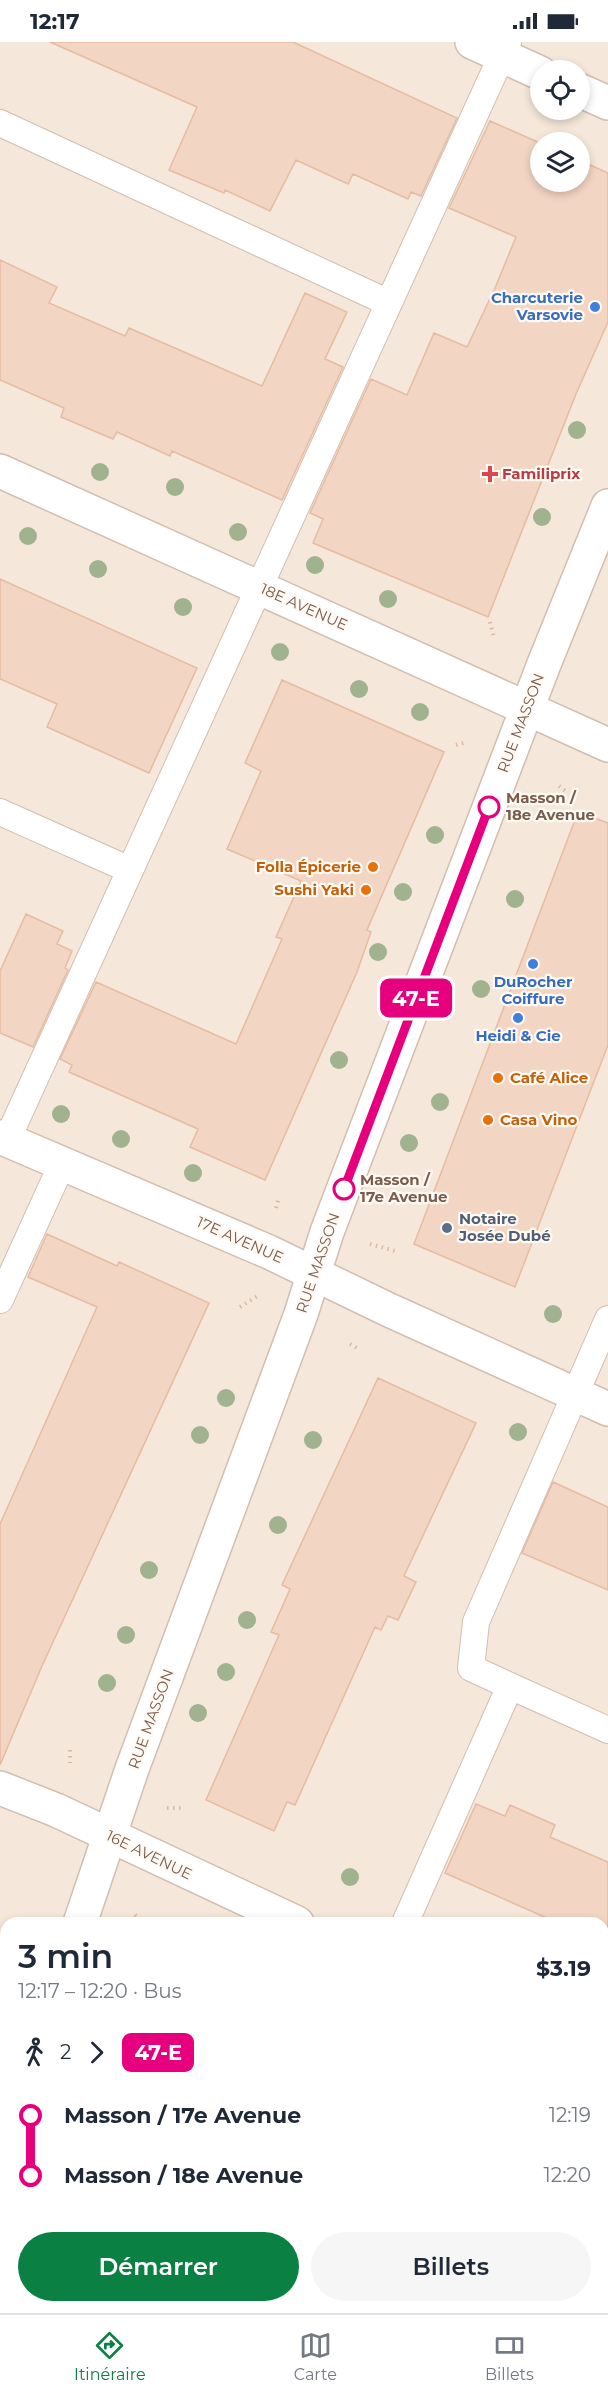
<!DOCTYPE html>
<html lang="fr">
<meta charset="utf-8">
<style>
:root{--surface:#fff;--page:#f6f6f7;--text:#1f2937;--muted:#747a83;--line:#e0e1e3;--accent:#0b8043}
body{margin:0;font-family:Montserrat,sans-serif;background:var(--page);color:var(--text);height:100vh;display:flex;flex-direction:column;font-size:22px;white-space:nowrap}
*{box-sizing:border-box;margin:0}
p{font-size:20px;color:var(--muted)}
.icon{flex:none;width:33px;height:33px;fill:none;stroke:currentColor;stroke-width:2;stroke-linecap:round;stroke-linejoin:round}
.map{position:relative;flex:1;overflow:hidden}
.sheet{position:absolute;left:0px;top:1875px;width:609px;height:396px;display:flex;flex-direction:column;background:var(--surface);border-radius:18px 18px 0 0;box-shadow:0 3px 9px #0003}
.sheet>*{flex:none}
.badge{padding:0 12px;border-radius:9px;font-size:21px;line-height:39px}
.tools{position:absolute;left:530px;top:18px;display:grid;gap:12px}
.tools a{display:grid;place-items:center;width:60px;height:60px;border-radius:50%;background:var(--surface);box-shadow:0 3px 9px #0003;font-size:30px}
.map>.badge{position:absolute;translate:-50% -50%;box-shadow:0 0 0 3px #fff}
.legs{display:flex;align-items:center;gap:9px;height:66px;padding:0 18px;font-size:20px}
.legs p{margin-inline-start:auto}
.headline{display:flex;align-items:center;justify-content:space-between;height:102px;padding:0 18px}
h1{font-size:33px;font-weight:600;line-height:45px}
.primary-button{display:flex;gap:12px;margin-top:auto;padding:12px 18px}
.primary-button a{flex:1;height:69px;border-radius:36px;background:var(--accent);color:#fff;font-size:24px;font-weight:600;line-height:69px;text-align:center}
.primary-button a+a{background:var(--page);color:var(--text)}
ul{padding:0 18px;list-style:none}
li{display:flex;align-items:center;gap:21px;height:60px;font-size:22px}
li i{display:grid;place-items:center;width:9px;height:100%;margin:0 8px;background:currentColor}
li i::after{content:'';width:15px;height:15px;margin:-8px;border:4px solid;border-radius:50%;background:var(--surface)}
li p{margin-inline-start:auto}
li:first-child i{background:linear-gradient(#0000 50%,currentColor 0)}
li:last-child i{background:linear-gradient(currentColor 50%,#0000 0)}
.status{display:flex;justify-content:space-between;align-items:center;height:42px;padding:0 30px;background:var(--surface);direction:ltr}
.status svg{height:16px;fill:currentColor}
.dock{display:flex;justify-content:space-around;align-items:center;height:84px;border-top:2px solid var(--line);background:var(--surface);font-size:16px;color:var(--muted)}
.dock a{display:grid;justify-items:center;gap:3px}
.dock .current{color:var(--accent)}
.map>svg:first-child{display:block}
.residential{fill:#f5e8da;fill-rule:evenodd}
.building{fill:#f3d5c3;stroke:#e6bba3;stroke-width:1.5}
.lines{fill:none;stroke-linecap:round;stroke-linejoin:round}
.service-casing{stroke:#d1beb0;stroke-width:28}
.minor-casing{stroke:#d1beb0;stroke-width:36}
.tertiary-casing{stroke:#d1beb0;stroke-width:36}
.path{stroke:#d9b8a5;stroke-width:4;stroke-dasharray:1.5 4.5;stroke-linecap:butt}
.service{stroke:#fff;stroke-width:26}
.minor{stroke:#fff;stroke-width:33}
.tertiary{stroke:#fff;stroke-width:33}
.tree{fill:#a0b28e}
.line-1-casing{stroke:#fff;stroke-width:14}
.line-1{stroke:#e6007e;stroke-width:9}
.shop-dot{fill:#3f7fe0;stroke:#fffaf3;stroke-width:2}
.health-dot{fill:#e0444e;stroke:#fffaf3;stroke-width:2}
.stop-1-dot{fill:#fff;stroke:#e6007e;stroke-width:3}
.food-dot{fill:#e8710a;stroke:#fffaf3;stroke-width:2}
.service-dot{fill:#5c6f8a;stroke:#fffaf3;stroke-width:2}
.labels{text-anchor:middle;stroke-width:4.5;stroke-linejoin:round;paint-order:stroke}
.shop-label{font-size:15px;font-weight:bold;fill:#366cbe;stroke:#fffaf3}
.health-label{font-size:15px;font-weight:bold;fill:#be3a42;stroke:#fffaf3;text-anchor:start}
.street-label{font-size:15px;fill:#7a5c4d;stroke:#fffaf3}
.stop-label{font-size:15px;font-weight:bold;fill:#7a5c4d;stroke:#fffaf3;text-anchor:start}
.food-label{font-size:15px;font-weight:bold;fill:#c56008;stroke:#fffaf3;text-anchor:end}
.service-label{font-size:15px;font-weight:bold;fill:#4e5e75;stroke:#fffaf3;text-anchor:start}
</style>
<div class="status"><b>12:17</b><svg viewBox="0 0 49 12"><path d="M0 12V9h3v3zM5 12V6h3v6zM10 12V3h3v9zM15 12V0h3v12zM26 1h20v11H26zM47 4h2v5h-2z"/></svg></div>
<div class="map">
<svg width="608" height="2271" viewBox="0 0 608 2271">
<rect width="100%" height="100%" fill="#fdf6ec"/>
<path class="residential" d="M0 0H608V2271H0ZM540 28H579V68H540ZM540 100H579V140H540ZM6 1881H603V2265H6Z"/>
<path class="building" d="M50 0H293L457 76 421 154 411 150 408 157 353 132 348 142 296 118 270 169 225 148 224 151 169 128 197 65Z
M490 79 540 101V140H579V118L608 131V280L576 352 488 575 313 501 323 477 310 471 371 337 407 353 434 291 467 305 495 246 516 195 449 166Z
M0 218 57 245 49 261 125 294 129 286 262 344 305 251 347 270 325 317 343 325 282 458 172 409 170 414 117 390 113 397 61 375 64 366 0 338Z
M0 537 197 626 149 731 47 685 57 662 0 637Z
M282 638 444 710 367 888 371 890 357 930 265 1138 190 1105 198 1087 69 1030 72 1023 60 1017 96 940 236 1002 282 897 276 895 301 839 227 807 261 729 245 721Z
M578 770 608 781V1003L515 1245 414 1202Z
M26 872 63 889 57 902 72 909 65 926 68 928 33 1005 0 991V929Z
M47 1192 117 1224 119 1220 209 1261 42 1624 0 1723V1482L97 1265 28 1235Z
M378 1336 476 1381 404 1534 416 1540 398 1578 388 1574 381 1588 375 1585 295 1763 287 1760 274 1789 206 1758 279 1593 271 1590 290 1547 282 1543Z
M553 1440 608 1465V1548L522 1511Z
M476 1762 505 1774 510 1763 555 1783 550 1795 608 1820V1903L603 1901V1881H558L445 1831Z"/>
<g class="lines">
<defs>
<path id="service" d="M0 81 389 261
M0 770 130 828
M7 1098 508 0
M0 1258 62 1122
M510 1644 471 1626 476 1580 608 1277
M405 1881 510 1644 608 1688
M419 2265 433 2271
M279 2271 281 2265"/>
<path id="minor" d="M472 0 540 31
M579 48 608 61
M0 429 608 703
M0 1095 269 1210 389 1268 608 1367
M0 1746 56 1768 297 1881
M603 2019 608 2021"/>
<path id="tertiary" d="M80 1881 132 1727 301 1272 327 1190 544 622 608 464
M0 2096 6 2080"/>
</defs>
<use href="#service" class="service-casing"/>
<use href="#minor" class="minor-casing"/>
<use href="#tertiary" class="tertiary-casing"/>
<path class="path" d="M490 580 494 596
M456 703 467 700
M559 744 568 751
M276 1166 279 1155
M370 1202 395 1209
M240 1265 259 1253
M350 1302 360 1308
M70 1708V1721
M167 1766H185
M135 1873 143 1881"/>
<use href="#service" class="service"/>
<use href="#minor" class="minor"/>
<use href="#tertiary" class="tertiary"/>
</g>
<g class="tree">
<circle cx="577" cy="388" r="9"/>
<circle cx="100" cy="430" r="9"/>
<circle cx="175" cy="445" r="9"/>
<circle cx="542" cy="475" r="9"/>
<circle cx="238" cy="490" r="9"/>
<circle cx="28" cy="494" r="9"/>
<circle cx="315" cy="523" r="9"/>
<circle cx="98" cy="527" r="9"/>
<circle cx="388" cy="557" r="9"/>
<circle cx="183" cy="565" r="9"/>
<circle cx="280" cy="610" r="9"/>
<circle cx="359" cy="647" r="9"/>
<circle cx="420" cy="670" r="9"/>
<circle cx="435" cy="793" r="9"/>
<circle cx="403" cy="850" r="9"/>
<circle cx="515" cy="857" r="9"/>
<circle cx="378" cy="910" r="9"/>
<circle cx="481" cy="947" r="9"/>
<circle cx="339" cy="1018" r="9"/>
<circle cx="440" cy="1060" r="9"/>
<circle cx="61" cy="1072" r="9"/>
<circle cx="121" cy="1097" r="9"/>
<circle cx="409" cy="1101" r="9"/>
<circle cx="193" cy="1131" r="9"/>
<circle cx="553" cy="1272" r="9"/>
<circle cx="226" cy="1356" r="9"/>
<circle cx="518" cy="1390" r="9"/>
<circle cx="200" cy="1393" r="9"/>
<circle cx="313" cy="1398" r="9"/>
<circle cx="278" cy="1483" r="9"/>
<circle cx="149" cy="1528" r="9"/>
<circle cx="247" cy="1578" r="9"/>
<circle cx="126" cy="1593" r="9"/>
<circle cx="226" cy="1630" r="9"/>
<circle cx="107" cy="1641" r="9"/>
<circle cx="198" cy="1671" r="9"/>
<circle cx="350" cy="1835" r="9"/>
</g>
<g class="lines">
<defs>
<path id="line-1" d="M344 1147 489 765"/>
</defs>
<use href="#line-1" class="line-1-casing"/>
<use href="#line-1" class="line-1"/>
</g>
<g class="shop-dot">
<circle cx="595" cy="265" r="6"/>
<circle cx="533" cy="922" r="6"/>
<circle cx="518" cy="976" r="6"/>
</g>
<path class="health-dot" d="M487 423h6v6h6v6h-6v6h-6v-6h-6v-6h6z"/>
<g class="stop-1-dot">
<circle cx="489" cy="765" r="10"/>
<circle cx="344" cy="1147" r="10"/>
</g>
<g class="food-dot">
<circle cx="373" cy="825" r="6"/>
<circle cx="366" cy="848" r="6"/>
<circle cx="498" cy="1036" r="6"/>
<circle cx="488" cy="1078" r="6"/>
</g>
<circle class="service-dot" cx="447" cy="1186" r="6"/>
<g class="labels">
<g class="shop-label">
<text x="583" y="261" text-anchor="end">Charcuterie<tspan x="583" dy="17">Varsovie</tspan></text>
<text x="533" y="945">DuRocher<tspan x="533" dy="17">Coiffure</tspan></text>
<text x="518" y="999">Heidi &amp; Cie</text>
</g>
<g class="health-label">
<text x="502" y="437">Familiprix</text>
</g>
<g class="street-label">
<text transform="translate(304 565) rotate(24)" y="5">18E AVENUE</text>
<text transform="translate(521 681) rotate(-69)" y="5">RUE MASSON</text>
<text transform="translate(240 1198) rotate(24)" y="5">17E AVENUE</text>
<text transform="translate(318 1221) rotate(-71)" y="5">RUE MASSON</text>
<text transform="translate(151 1677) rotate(-70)" y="5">RUE MASSON</text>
<text transform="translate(149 1813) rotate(26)" y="5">16E AVENUE</text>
</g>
<g class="stop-label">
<text x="506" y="761">Masson /<tspan x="506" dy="17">18e Avenue</tspan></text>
<text x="360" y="1143">Masson /<tspan x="360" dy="17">17e Avenue</tspan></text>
</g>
<g class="food-label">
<text x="361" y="830">Folla Épicerie</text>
<text x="354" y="853">Sushi Yaki</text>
<text x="510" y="1041" text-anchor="start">Café Alice</text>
<text x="500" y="1083" text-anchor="start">Casa Vino</text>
</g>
<g class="service-label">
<text x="459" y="1182">Notaire<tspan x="459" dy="17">Josée Dubé</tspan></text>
</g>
</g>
</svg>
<div class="tools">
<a><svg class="icon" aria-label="locate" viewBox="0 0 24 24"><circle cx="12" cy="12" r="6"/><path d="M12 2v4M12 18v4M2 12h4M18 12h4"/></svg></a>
<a><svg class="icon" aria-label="layers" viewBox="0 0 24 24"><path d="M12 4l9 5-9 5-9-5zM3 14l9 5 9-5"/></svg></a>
</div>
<b class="badge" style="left:416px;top:956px;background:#e6007e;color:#fff">47-E</b>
<section class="sheet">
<div class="headline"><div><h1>3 min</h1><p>12:17 – 12:20 · Bus</p></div><b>$3.19</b></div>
<div class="legs"><svg class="icon" aria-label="walk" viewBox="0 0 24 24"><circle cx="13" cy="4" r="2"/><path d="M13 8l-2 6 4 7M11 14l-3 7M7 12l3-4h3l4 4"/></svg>2<svg class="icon" aria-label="forward" viewBox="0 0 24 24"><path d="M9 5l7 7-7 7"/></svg><b class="badge" style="background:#e6007e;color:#fff">47-E</b></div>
<ul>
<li><i style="color:#e6007e"></i><b>Masson / 17e Avenue</b><p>12:19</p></li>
<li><i style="color:#e6007e"></i><b>Masson / 18e Avenue</b><p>12:20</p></li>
</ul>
<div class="primary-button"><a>Démarrer</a><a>Billets</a></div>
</section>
</div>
<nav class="dock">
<a class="current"><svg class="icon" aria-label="directions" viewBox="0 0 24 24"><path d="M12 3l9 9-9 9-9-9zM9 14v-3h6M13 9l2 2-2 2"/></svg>Itinéraire</a>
<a><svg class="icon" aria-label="map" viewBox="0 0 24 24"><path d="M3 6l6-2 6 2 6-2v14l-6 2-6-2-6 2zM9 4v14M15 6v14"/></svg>Carte</a>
<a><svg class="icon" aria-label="tickets" viewBox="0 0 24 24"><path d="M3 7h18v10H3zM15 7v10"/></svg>Billets</a>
</nav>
